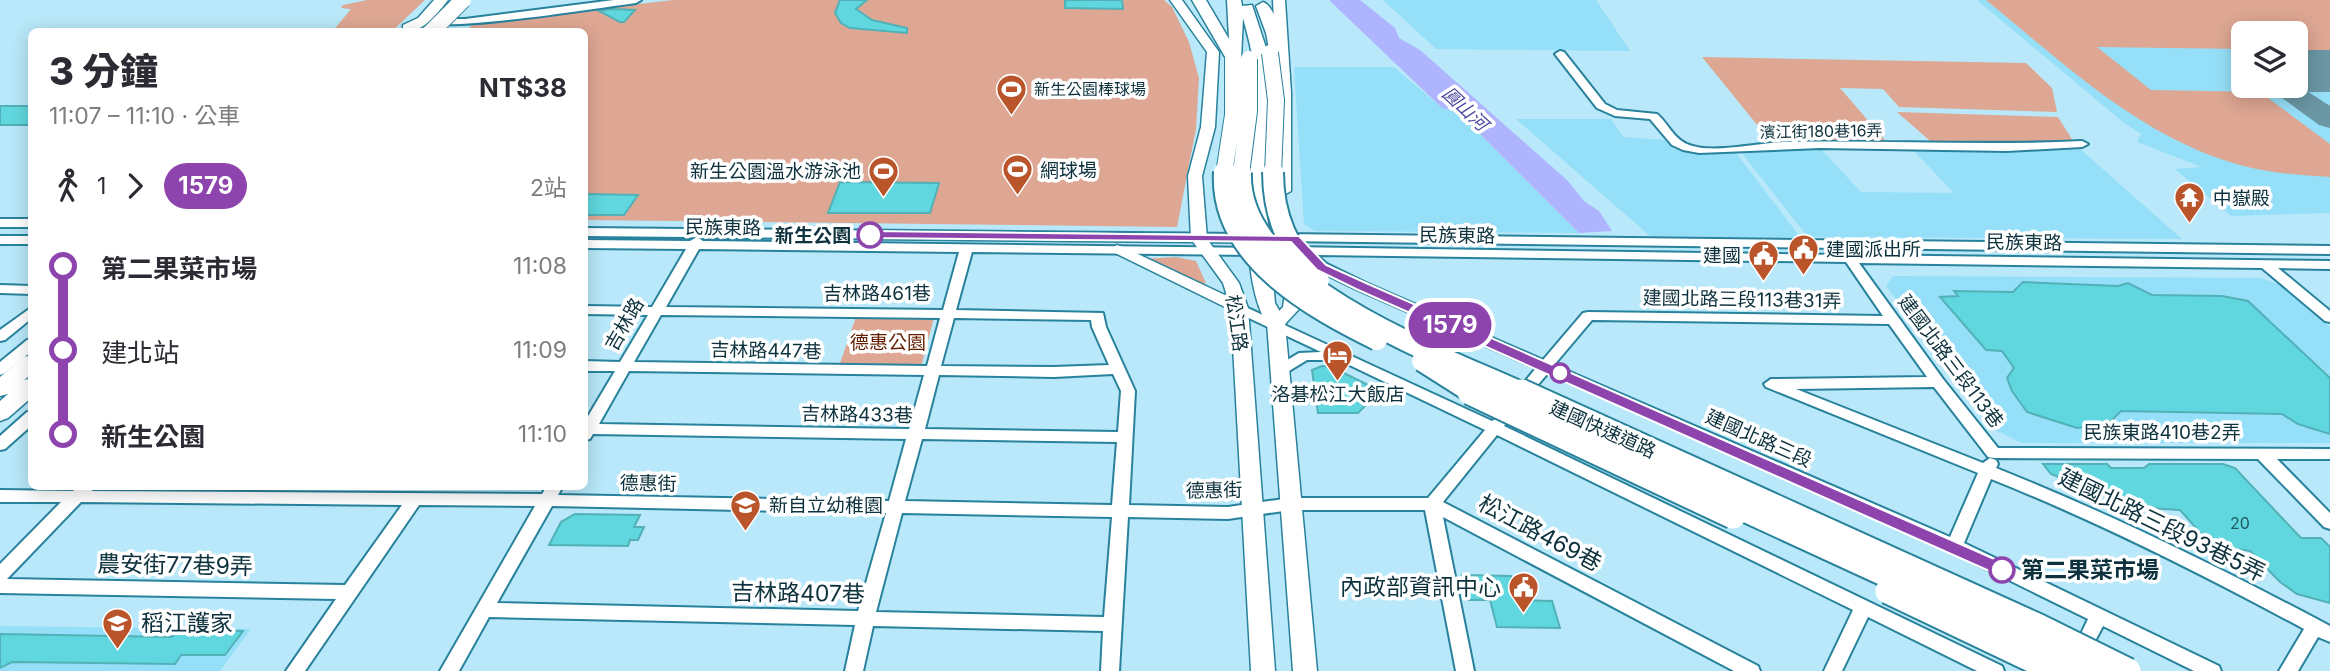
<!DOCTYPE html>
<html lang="zh-TW">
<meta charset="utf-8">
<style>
:root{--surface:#fff;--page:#f2f2f3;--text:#2b2b33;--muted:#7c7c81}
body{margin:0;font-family:Inter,"Noto Sans TC",sans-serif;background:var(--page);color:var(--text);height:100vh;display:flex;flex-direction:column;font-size:26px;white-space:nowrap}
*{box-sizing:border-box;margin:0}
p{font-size:23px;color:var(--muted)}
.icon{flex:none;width:38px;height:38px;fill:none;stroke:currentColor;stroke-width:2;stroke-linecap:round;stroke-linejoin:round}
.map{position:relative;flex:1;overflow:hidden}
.drawer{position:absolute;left:28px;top:28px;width:560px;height:462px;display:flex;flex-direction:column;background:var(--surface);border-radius:10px;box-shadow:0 4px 18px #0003}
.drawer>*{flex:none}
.badge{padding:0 14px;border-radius:23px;font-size:24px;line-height:46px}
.tools{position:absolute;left:2231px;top:21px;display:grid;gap:14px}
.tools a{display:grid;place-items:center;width:77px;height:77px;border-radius:10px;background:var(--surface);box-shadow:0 4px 18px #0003;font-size:35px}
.map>.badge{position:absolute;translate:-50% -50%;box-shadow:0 0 0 4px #fff}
.legs{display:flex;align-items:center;gap:10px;height:77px;padding:0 21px;font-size:23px}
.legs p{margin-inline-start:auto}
.headline{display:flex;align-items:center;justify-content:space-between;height:119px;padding:0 21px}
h1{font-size:38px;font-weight:800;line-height:52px}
ul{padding:0 21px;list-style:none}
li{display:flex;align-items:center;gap:24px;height:84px;font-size:26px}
li i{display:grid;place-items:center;width:10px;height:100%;margin:0 9px;background:currentColor}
li i::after{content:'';width:18px;height:18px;margin:-9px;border:5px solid;border-radius:50%;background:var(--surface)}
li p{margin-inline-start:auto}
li:first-child i{background:linear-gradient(#0000 50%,currentColor 0)}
li:last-child i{background:linear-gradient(currentColor 50%,#0000 0)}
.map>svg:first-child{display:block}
.built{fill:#96dff8;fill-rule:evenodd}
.green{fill:#dea793}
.water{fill:#afb4ff}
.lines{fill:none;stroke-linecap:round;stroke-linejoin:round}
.taxiway{fill:#6b96a4;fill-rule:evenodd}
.runway{fill:#6b96a4;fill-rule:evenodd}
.building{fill:#60d7de;stroke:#51b1b7;stroke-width:2}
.minor-casing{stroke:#28829c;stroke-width:4}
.major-casing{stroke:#28829c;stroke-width:3}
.highway-casing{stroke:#28829c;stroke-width:3}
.minor{fill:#fff;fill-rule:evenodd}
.major{fill:#fff;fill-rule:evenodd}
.highway{fill:#fff;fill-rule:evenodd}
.highway-bridge-far2-casing{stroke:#28829c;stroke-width:18;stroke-linecap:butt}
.highway-bridge-far1-casing{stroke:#28829c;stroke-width:24;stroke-linecap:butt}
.highway-bridge-casing{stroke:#28829c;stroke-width:29;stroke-linecap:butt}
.highway-bridge-far2{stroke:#fff;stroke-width:16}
.highway-bridge-far1{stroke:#fff;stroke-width:20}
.highway-bridge{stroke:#fff;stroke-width:25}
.line-1{fill:#8e44ad;stroke:#fff;stroke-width:2}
.stop-1-dot{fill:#fff;stroke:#8e44ad;stroke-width:3.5}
.labels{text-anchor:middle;stroke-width:7;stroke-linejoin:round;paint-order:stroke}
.far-poi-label{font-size:16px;fill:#0d323d;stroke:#fff;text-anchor:start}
.far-street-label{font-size:16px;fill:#0d323d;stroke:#fff}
.number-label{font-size:16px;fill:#225b65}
.far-water-label{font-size:18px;font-style:italic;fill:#4c49a0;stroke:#fff}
.poi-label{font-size:19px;fill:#0d323d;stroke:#fff;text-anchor:start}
.street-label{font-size:19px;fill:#0d323d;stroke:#fff}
.stop-label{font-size:19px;font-weight:bold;fill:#0d323d;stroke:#fff;text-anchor:end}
.park-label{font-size:19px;fill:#651f00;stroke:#fff}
.near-street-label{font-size:23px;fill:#0d323d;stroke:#fff}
.near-stop-label{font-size:23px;font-weight:bold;fill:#0d323d;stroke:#fff;text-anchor:start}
.near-poi-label{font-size:23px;fill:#0d323d;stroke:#fff;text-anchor:end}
</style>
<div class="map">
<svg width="2330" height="671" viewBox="0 0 2330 671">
<rect width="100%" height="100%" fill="#b8e8f9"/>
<path class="built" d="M1383 0H1596L1630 51 1436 49Z
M1977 0H2330V213L2231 216 2175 169 2202 167 2137 142 2141 134 2124 123ZM2244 33H2296V86H2244Z
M1294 67H1394L1442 108 1458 112 1579 233 1315 231 1304 224Z
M1516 119H1611L1623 137 1665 140 1674 149 1736 153 1801 238 1650 236Z
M1820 148 1861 192 1954 193 1912 149 2079 148 2182 239 1808 237 1741 152Z
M1893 276 2261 278 2282 286 2330 327V443H2022L1997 431 1886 286Z
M0 626 251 629 220 671H0Z"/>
<path class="green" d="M367 0H425L392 31 332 32 351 9 341 8 343 5Z
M673 0H1164L1172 7 1189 42 1199 78 1196 129 1177 227 585 220 584 32H465L474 23Z
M1986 0H2330V51L2296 50V33H2244L2243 49 2097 47 2151 90 2260 92 2330 144V177C2300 175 2269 173 2240 165 2141 138 2063 63 1986 0Z
M1702 57 2026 63 2052 88 2057 112 1899 107 1883 89 1840 88 1890 146 1771 142Z
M1897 112 2058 117 2075 144 1937 147Z
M1176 257 1196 261 1206 283 1199 285 1143 259Z
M856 317 934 318 921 367 839 366Z"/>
<path class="water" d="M1329 0H1360L1395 28 1399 38 1420 50 1567 180 1584 201 1599 211 1612 231 1579 233 1458 112 1442 108Z"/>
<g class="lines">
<path class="taxiway" d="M2296 84 2330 106V128L2319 125 2266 86Z"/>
<path class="runway" d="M2296 50H2330V92H2296L2271 86H2296Z"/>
</g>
<path class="building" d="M840 0H867L856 9 872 20 907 28V33L850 28 841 23 835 13Z
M1065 0H1122L1123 9 1065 8Z
M611 9 635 10 624 22H620L599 11Z
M0 106H32V125H0Z
M840 182 939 183 930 213H828Z
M584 194 638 195 624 215H584Z
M2023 282 2118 286 2128 283 2152 295 2222 296 2248 301 2330 378V434L2298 424 2282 414 2121 411 2108 424 2077 428 2027 412 2012 391 2007 378 2014 368 2002 351 1986 350 1940 297 1958 296 1954 291 2013 292Z
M1322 366 1332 367 1380 391 1358 413H1318L1312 370Z
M2043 464H2107L2111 468H2144L2149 464H2223L2235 468 2301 538H2321L2330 547V603L2297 594 2280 582 2250 551 2229 548 2204 537 2180 510 2132 507 2120 498H2110L2051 474Z
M575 514 640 515 634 527H644L638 540H630L628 546 549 545 561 522Z
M1462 575 1511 576 1518 600 1552 601 1560 628 1497 627 1490 600H1468Z
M178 630 243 631 225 655H181L175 664 12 662 0 668V634L172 637Z"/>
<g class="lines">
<defs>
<path id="minor" d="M614 0H641L636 3C606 7 447 32 430 22L435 19H465Z
M1560 51 1564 52 1605 104 1617 110 1657 114C1667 122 1674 139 1687 144 1712 155 1759 142 1788 142 1886 140 1984 146 2082 141L2088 144 2082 147 2007 151 1820 148 1699 153 1683 150 1672 145 1650 119 1615 116 1597 108 1555 54Z
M0 219H32V227H0Z
M584 228 1248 234 1254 238 1248 242 584 236Z
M1282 234 2330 246V254L1278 241 1276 238Z
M0 236H32V244H0Z
M697 237 703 241 1260 248 1261 251 1260 254 1255 255 972 252 956 310 1103 313 1106 327 1135 391 1129 505 1228 507 1290 498H1428L1485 430 1339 360H1307L1284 374H1274L1272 371 1274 368 1299 353 1321 352 1234 311 1232 308 1239 304 1492 421 1500 416 1505 417 1508 421 1504 426 2002 666 2004 671H1977L1868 617 1842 671H1824L1853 610 1497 435 1443 502 1758 666 1760 671H1734L1443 517 1474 671H1456L1425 510H1290L1228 519 1128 517 1119 671H1101L1103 631 873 626 863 671H845L855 625 489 617 459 671H440L535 506 419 505 305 671H286L336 599 0 593V564L61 502H0V490L73 491 77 486H95L92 491 542 494 547 486H563L558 495 889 501 906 439 593 434 590 439 584 440V423L615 371H584V361L620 362 648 315 584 314V306L652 307 686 249 584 248V240L690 241ZM699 249 959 252 943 310 666 307ZM661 315 940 318 927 366 634 362ZM954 318 1091 320 1092 327 1109 365 1054 367 941 366ZM629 371 924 375 909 429 599 424ZM1113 374 1121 391 1118 432 925 429 939 375 1054 377ZM922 439 1117 442 1112 505 905 501ZM81 502 402 505 345 585 7 579ZM552 506 886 513 858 611 497 603ZM902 513 1112 517 1104 617 876 612Z
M1289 247 1841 255 1847 251 1853 255 2330 261V269L2278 268 2330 311V322L2325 321 2262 268 1859 263 1943 379 1998 448 2330 449V459H2277L2330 513V529L2324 527 2258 459 1994 458 1988 457 1934 387 1796 389 1983 463 1990 458 1996 460 1998 464 1996 468C2111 514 2221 568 2330 626V642L2318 637 2298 671H2279L2304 629C2202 574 2099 522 1991 479L1964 543 2219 666 2221 671H2194L2103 626 2095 641 2089 643 2083 641 2080 636 2088 619 1948 550 1548 373 1524 401H1514L1512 398 1514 395 1536 368 1356 289 1317 270 1301 255 1284 254 1283 251 1284 248ZM1316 255 1846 262 1883 316 1588 312 1583 313 1543 360 1366 283 1327 264ZM1592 320 1889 324 1927 377 1771 379 1764 384 1766 387 1978 473 1950 537 1554 365Z
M0 285 32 286V294L0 293Z
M32 307V318L5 340 0 341V330Z
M32 339V351L5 373 0 375V362L27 340Z
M32 411V425L5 449 0 450V436L27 412Z"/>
<path id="major" d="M1170 0H1182L1219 52 1215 127 1202 176 1207 239 1239 283 1248 308 1275 671H1251L1231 310 1109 250 1117 245 1123 247 1227 296 1223 283 1191 239 1188 176 1201 127 1207 52Z
M1273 0H1285L1291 93V191L1284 195 1277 191V93Z
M1295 275 1303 280 1300 308 1285 324 1317 671H1293L1267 323 1283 307 1287 280Z"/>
<path id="highway" d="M434 0H448C436 15 424 33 403 31V25L418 18Z
M1192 0H1206L1229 39 1227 0H1241L1242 6 1252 5 1269 57 1271 92 1265 190 1275 303 1286 323 1283 327H1269C1234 276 1253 154 1255 93 1256 67 1250 43 1243 18L1241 59 1238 62H1228Z
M1263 2C1279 7 1286 60 1290 76L1287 79H1277L1274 76 1266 33 1256 6Z
M32 355V374L24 380 32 378V397L8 418 0 421V401L8 394 0 396V377L24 357Z"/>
</defs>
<use href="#minor" class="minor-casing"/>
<use href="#major" class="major-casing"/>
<use href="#highway" class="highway-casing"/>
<use href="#minor" class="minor"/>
<use href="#major" class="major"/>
<use href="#highway" class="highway"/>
<defs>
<path id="highway-bridge-far2" d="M431 32 463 0
M1270 53 1276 100 1273 174
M1224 174 1233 115V59
M1241 174 1249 111V59"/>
<path id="highway-bridge-far1" d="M1224 172C1219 257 1312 308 1377 340
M1241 172C1236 285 1441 355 1525 394
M1273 172C1273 217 1288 249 1319 280
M1422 361 1474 394"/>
<path id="highway-bridge" d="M1470 392 1733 516
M1521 392 2039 627 2128 671
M1721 498 2034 642 2088 671
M1888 591 2056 671"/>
</defs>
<use href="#highway-bridge-far2" class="highway-bridge-far2-casing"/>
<use href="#highway-bridge-far1" class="highway-bridge-far1-casing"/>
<use href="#highway-bridge" class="highway-bridge-casing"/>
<use href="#highway-bridge-far2" class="highway-bridge-far2"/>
<use href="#highway-bridge-far1" class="highway-bridge-far1"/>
<use href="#highway-bridge" class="highway-bridge"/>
</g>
<path class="line-1" d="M870 231 1299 236 1326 265 1366 283 2008 565 2010 570 2002 576 1996 574 1356 289 1317 270 1291 242 866 238 864 235Z"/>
<defs>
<symbol id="stadium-pin" viewBox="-11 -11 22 30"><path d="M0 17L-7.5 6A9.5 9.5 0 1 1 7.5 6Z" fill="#ba542a" stroke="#fff"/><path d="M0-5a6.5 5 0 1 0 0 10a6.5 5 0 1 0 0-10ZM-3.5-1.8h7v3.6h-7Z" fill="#fff"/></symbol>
<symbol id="temple-pin" viewBox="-11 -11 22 30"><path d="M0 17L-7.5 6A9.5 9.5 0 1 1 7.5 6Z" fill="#ba542a" stroke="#fff"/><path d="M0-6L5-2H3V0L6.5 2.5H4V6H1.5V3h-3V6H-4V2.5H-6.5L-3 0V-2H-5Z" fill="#fff"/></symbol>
<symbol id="civic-pin" viewBox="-11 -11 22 30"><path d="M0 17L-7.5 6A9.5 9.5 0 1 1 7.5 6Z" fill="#ba542a" stroke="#fff"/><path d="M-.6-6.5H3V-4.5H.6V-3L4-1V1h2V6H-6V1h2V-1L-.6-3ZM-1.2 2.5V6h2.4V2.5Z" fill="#fff"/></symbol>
<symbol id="hotel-pin" viewBox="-11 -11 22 30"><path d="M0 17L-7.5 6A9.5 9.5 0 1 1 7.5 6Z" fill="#ba542a" stroke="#fff"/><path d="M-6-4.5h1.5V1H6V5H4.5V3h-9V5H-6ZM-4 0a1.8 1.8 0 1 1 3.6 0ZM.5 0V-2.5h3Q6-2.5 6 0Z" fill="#fff"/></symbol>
<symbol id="school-pin" viewBox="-11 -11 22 30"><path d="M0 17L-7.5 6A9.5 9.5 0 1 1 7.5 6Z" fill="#ba542a" stroke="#fff"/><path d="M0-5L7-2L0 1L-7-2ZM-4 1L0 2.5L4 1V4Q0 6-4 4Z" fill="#fff"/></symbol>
<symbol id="university-pin" viewBox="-11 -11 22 30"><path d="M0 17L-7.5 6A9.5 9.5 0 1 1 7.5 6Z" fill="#ba542a" stroke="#fff"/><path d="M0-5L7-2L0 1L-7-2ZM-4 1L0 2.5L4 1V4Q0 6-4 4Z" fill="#fff"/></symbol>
</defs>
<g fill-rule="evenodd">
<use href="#stadium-pin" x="994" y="72" width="35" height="47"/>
<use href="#stadium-pin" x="1000" y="152" width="35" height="47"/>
<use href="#stadium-pin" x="866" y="154" width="35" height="47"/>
<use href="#temple-pin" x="2172" y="180" width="35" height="47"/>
<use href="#civic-pin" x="1786" y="232" width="35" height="47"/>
<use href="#civic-pin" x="1746" y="238" width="35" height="47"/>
<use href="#hotel-pin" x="1320" y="338" width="35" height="47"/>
<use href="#school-pin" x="728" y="488" width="35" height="47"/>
<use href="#civic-pin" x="1506" y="570" width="35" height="47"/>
<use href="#university-pin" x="100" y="606" width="35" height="47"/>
</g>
<g class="stop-1-dot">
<circle cx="870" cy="235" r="12"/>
<circle cx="1560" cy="373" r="9"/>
<circle cx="2002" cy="570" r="12"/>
</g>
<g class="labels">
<g class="far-poi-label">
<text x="1034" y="95">新生公園棒球場</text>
</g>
<g class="far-street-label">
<text transform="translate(1821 131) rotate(-1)" y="6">濱江街180巷16弄</text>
</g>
<g class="number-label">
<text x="2240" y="529">20</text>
</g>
<g class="far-water-label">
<text transform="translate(1465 109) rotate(43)" y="6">圓山河</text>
</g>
<g class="poi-label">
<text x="1040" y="177">網球場</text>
<text x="861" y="178" text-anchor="end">新生公園溫水游泳池</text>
<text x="2213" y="205">中嶽殿</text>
<text x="1826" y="256">建國派出所</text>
<text x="1741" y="262" text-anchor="end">建國</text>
<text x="1338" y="401" text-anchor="middle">洛碁松江大飯店</text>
<text x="769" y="512">新自立幼稚園</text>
</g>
<g class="street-label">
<text transform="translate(723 227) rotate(1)" y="7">民族東路</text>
<text transform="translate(1457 235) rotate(1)" y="7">民族東路</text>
<text transform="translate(2024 242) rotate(1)" y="7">民族東路</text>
<text x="877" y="300">吉林路461巷</text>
<text transform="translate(1742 299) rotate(1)" y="7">建國北路三段113巷31弄</text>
<text transform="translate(1237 323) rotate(82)" y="7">松江路</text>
<text transform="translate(624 324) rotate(-60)" y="7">吉林路</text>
<text transform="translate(766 350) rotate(1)" y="7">吉林路447巷</text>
<text transform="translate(1951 361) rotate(53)" y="7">建國北路三段113巷</text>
<text transform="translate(857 414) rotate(1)" y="7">吉林路433巷</text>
<text transform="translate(1603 429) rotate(24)" y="7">建國快速道路</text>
<text x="2162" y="439">民族東路410巷2弄</text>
<text transform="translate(1759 438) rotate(24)" y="7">建國北路三段</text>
<text transform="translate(648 483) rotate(1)" y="7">德惠街</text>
<text transform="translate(1214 490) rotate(-1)" y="7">德惠街</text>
</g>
<g class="stop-label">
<text x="851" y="242">新生公園</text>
</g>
<g class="park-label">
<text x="888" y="349">德惠公園</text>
</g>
<g class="near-street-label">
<text transform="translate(2162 525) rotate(26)" y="8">建國北路三段93巷5弄</text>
<text transform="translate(1540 533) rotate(28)" y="8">松江路469巷</text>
<text transform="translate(175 565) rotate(1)" y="8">農安街77巷9弄</text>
<text transform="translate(798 593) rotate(1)" y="8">吉林路407巷</text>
</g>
<g class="near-stop-label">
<text x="2021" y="578">第二果菜市場</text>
</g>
<g class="near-poi-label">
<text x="1501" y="595">內政部資訊中心</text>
<text x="141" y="631" text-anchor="start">稻江護家</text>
</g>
</g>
</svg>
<div class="tools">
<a><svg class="icon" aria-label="layers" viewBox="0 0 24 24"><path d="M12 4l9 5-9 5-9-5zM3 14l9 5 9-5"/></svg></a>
</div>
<b class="badge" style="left:1450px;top:325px;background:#8e44ad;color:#fff">1579</b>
<section class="drawer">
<div class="headline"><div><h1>3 分鐘</h1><p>11:07 – 11:10 · 公車</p></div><b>NT$38</b></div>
<div class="legs"><svg class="icon" aria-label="walk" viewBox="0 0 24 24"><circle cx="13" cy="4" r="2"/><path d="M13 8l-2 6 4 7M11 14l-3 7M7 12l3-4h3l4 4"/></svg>1<svg class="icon" aria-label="forward" viewBox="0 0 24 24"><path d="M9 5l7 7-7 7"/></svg><b class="badge" style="background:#8e44ad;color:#fff">1579</b><p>2站</p></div>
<ul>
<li><i style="color:#8e44ad"></i><b>第二果菜市場</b><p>11:08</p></li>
<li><i style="color:#8e44ad"></i><span>建北站</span><p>11:09</p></li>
<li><i style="color:#8e44ad"></i><b>新生公園</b><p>11:10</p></li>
</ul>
</section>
</div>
